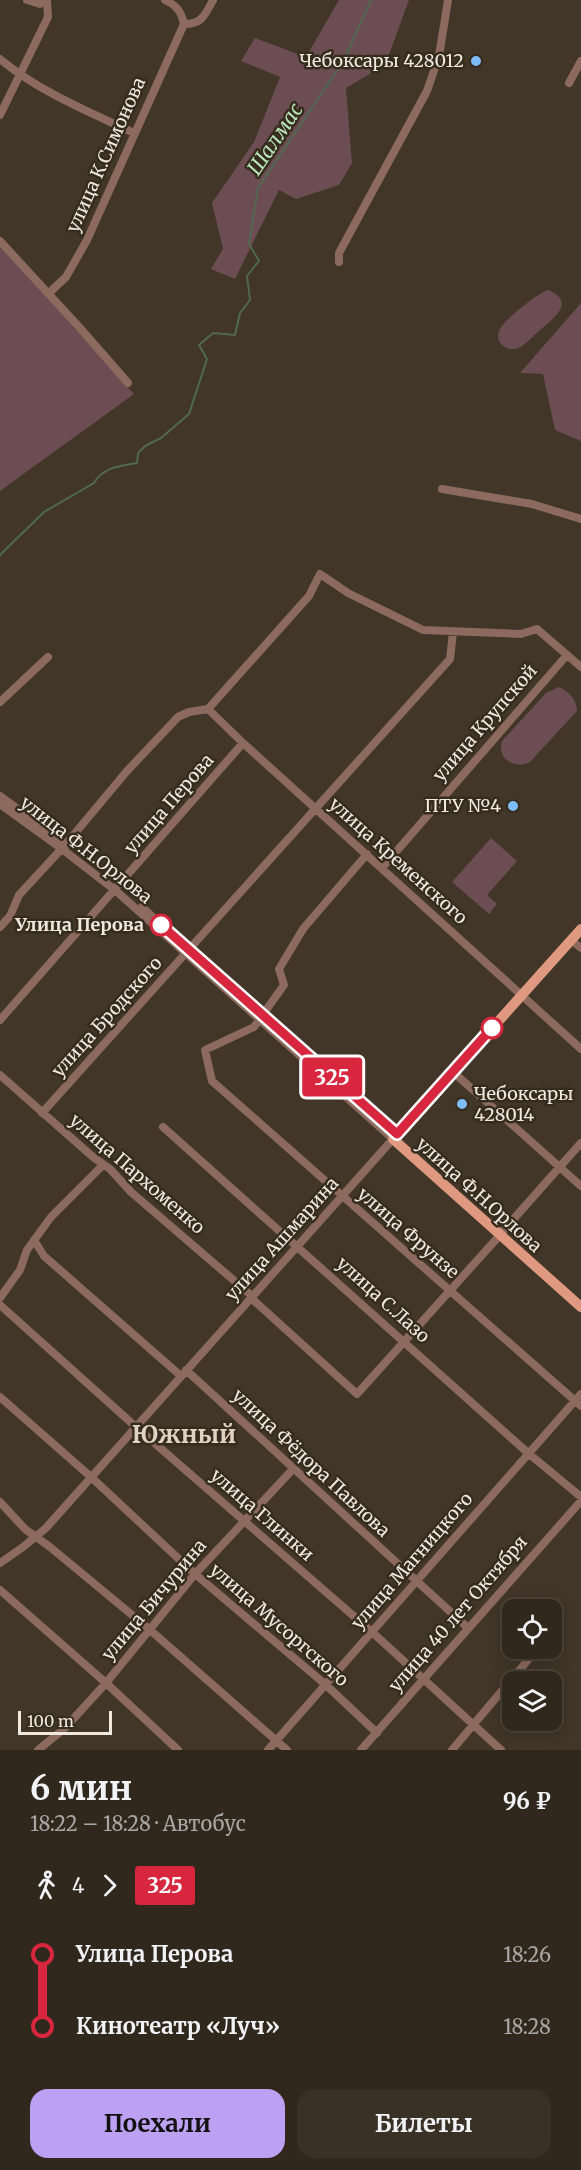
<!DOCTYPE html>
<html lang="ru">
<meta charset="utf-8">
<style>
:root{--surface:#31281d;--page:#393026;--text:#f1f3f6;--muted:#a8a6a4;--line:#4c443b;--accent:#bca0f2}
body{margin:0;font-family:Merriweather,serif;background:var(--page);color:var(--text);height:100vh;display:flex;flex-direction:column;font-size:22px;white-space:nowrap}
*{box-sizing:border-box;margin:0}
p{font-size:20px;color:var(--muted)}
.icon{flex:none;width:33px;height:33px;fill:none;stroke:currentColor;stroke-width:2;stroke-linecap:round;stroke-linejoin:round}
.map{position:relative;height:1750px;overflow:hidden}
.panel{display:flex;flex-direction:column;background:var(--surface);flex:1}
.panel>*{flex:none}
.badge{padding:0 12px;border-radius:4px;font-size:21px;line-height:39px}
.tools{position:absolute;left:502px;top:1599px;display:grid;gap:12px}
.tools a{display:grid;place-items:center;width:60px;height:60px;border-radius:12px;background:var(--surface);box-shadow:0 3px 15px #0003,0 0 0 2px var(--line);font-size:30px}
.scale{position:absolute;left:18px;bottom:15px;width:94px;box-sizing:border-box;padding-left:6px;border:3px solid #f0e9e0;border-top:0;font-size:16px;line-height:21px;white-space:nowrap;color:#f0e9e0;-webkit-text-stroke:4px #362c1e;paint-order:stroke}
.map>.badge{position:absolute;translate:-50% -50%;box-shadow:0 0 0 3px #fff}
.legs{display:flex;align-items:center;gap:9px;height:66px;padding:0 30px;font-size:20px}
.legs p{margin-inline-start:auto}
.head{display:flex;align-items:center;justify-content:space-between;height:102px;padding:0 30px}
h1{font-size:33px;font-weight:700;line-height:45px}
.action{display:flex;gap:12px;margin-top:auto;padding:12px 30px}
.action a{flex:1;height:69px;border-radius:18px;background:var(--accent);color:#111;font-size:24px;font-weight:700;line-height:69px;text-align:center}
.action a+a{background:var(--page);color:var(--text)}
ul{padding:0 30px;list-style:none}
li{display:flex;align-items:center;gap:21px;height:72px;font-size:22px}
li i{display:grid;place-items:center;width:9px;height:100%;margin:0 8px;background:currentColor}
li i::after{content:'';width:15px;height:15px;margin:-8px;border:4px solid;border-radius:50%;background:var(--surface)}
li p{margin-inline-start:auto}
li:first-child i{background:linear-gradient(#0000 50%,currentColor 0)}
li:last-child i{background:linear-gradient(currentColor 50%,#0000 0)}
.map>svg:first-child{display:block}
.green{fill:#6d4d54}
.lines{fill:none;stroke-linecap:round;stroke-linejoin:round}
.stream{stroke:#516951;stroke-width:2}
.minor{stroke:#8c6a5d;stroke-width:8}
.major{stroke:#de9980;stroke-width:10}
.line-1-casing{stroke:#fff;stroke-width:14}
.line-1{stroke:#d7263d;stroke-width:9}
.poi-dot{fill:#7fbdfa;stroke:#362c1e;stroke-width:2}
.stop-1-dot{fill:#fff;stroke:#d7263d;stroke-width:3}
.labels{text-anchor:middle;stroke-width:5;stroke-linejoin:round;paint-order:stroke}
.poi-label{font-size:18px;fill:#f0e9e0;stroke:#362c1e;text-anchor:end}
.street-label{font-size:18px;fill:#f0e9e0;stroke:#362c1e}
.stop-label{font-size:18px;font-weight:bold;fill:#f0e9e0;stroke:#362c1e;text-anchor:end}
.water-label{font-size:20px;font-style:italic;fill:#bae7b9;stroke:#362c1e}
.district-label{font-size:24px;font-weight:bold;fill:#e1d3c1;stroke:#362c1e}
</style>
<div class="map">
<svg width="581" height="1750" viewBox="0 0 581 1750">
<rect width="100%" height="100%" fill="#413627"/>
<path class="green" d="M339 0H409L385 65 346 88 352 163 339 185 296 199 279 190 235 279 211 269 223 249 212 203 254 142 280 77 241 61 255 38 306 57Z
M0 245 134 394 0 491Z
M548 290C577 302 553 319 540 330 534 335 528 342 522 346 509 355 491 343 501 327 507 318 538 293 548 290Z
M581 303V441L555 430 543 374 520 373Z
M559 687C569 691 577 700 577 711L530 762C516 770 496 759 502 741L546 693Z
M491 838 517 861 487 895 497 904 489 914 452 882Z"/>
<g class="lines">
<path class="stream" d="M0 555 44 512 94 483C103 467 121 466 137 463L138 453 145 446 161 438 189 414 207 359 199 345 213 333 235 335 240 313 250 300 247 276 259 261 249 244 258 188 344 60 371 0"/>
<path class="minor" d="M27 0 40 4 45 0
M165 0C177 6 181 11 184 24
M184 24C202 24 205 15 213 0
M0 59C40 92 87 111 134 133
M569 83 581 61
M0 115 48 17 47 0
M0 241 80 328 128 383
M339 262V253L427 91 439 56 448 0
M49 293 66 277 87 240 184 24
M442 489 532 504 581 519
M0 702 48 657
M208 709 243 743 581 1049
M208 709 309 596 320 574 348 593 423 630 521 634 537 629 581 667
M0 796 67 845
M0 804 62 849 115 890 393 1139 46 1528 23 1547 0 1563
M367 854 303 929 279 969 284 985 254 1027 205 1050 212 1081 581 1406
M382 868 567 655
M142 907 163 927
M0 927 10 916 19 895 66 844 127 771 178 717 189 712 208 709
M571 940 581 948
M229 986 397 1134
M0 1020 243 743
M453 1072 581 1186
M0 1075 93 1157 110 1169 131 1192 252 1296
M42 1113 450 659 453 632
M163 1127 528 1453 581 1497
M503 1231 581 1143
M34 1240 44 1256 181 1376
M0 1298 20 1270 27 1250 51 1217 103 1165
M251 1298 357 1394 500 1235
M0 1305 136 1427 372 1632 501 1750
M186 1370 467 1627
M0 1397 91 1477 195 1574 326 1685 377 1733
M0 1502 25 1529 50 1547 149 1629 287 1750
M0 1590 106 1683 178 1750
M38 1750 65 1728 106 1683 195 1574 293 1469
M268 1750 581 1394
M361 1750 581 1501
M452 1750 533 1654"/>
<path class="major" d="M581 929 393 1139 581 1307"/>
</g>
<g class="lines">
<defs>
<path id="line-1" d="M161 925 397 1134 492 1028"/>
</defs>
<use href="#line-1" class="line-1-casing"/>
<use href="#line-1" class="line-1"/>
</g>
<g class="poi-dot">
<circle cx="476" cy="61" r="6"/>
<circle cx="513" cy="806" r="6"/>
<circle cx="462" cy="1104" r="6"/>
</g>
<g class="stop-1-dot">
<circle cx="161" cy="925" r="10"/>
<circle cx="492" cy="1028" r="10"/>
</g>
<g class="labels">
<g class="poi-label">
<text x="464" y="67">Чебоксары 428012</text>
<text x="501" y="812">ПТУ №4</text>
<text x="474" y="1100" text-anchor="start">Чебоксары<tspan x="474" dy="21">428014</tspan></text>
</g>
<g class="street-label">
<text transform="translate(106 155) rotate(-66)" y="6">улица К.Симонова</text>
<text transform="translate(485 723) rotate(-49)" y="6">улица Крупской</text>
<text transform="translate(169 804) rotate(-49)" y="6">улица Перова</text>
<text transform="translate(86 850) rotate(38)" y="6">улица Ф.Н.Орлова</text>
<text transform="translate(398 861) rotate(42)" y="6">улица Кременского</text>
<text transform="translate(107 1017) rotate(-48)" y="6">улица Бродского</text>
<text transform="translate(137 1174) rotate(41)" y="6">улица Пархоменко</text>
<text transform="translate(479 1195) rotate(42)" y="6">улица Ф.Н.Орлова</text>
<text transform="translate(408 1233) rotate(41)" y="6">улица Фрунзе</text>
<text transform="translate(282 1239) rotate(-48)" y="6">улица Ашмарина</text>
<text transform="translate(383 1300) rotate(42)" y="6">улица С.Лазо</text>
<text transform="translate(311 1463) rotate(43)" y="6">улица Фёдора Павлова</text>
<text transform="translate(262 1515) rotate(41)" y="6">улица Глинки</text>
<text transform="translate(412 1561) rotate(-49)" y="6">улица Магницкого</text>
<text transform="translate(154 1600) rotate(-50)" y="6">улица Бичурина</text>
<text transform="translate(458 1614) rotate(-49)" y="6">улица 40 лет Октября</text>
<text transform="translate(279 1625) rotate(41)" y="6">улица Мусоргского</text>
</g>
<g class="stop-label">
<text x="144" y="931">Улица Перова</text>
</g>
<g class="water-label">
<text transform="translate(275 139) rotate(-56)" y="7">Шалмас</text>
</g>
<g class="district-label">
<text x="184" y="1443">Южный</text>
</g>
</g>
</svg>
<div class="tools">
<a><svg class="icon" aria-label="locate" viewBox="0 0 24 24"><circle cx="12" cy="12" r="6"/><path d="M12 2v4M12 18v4M2 12h4M18 12h4"/></svg></a>
<a><svg class="icon" aria-label="layers" viewBox="0 0 24 24"><path d="M12 4l9 5-9 5-9-5zM3 14l9 5 9-5"/></svg></a>
</div>
<div class="scale">100 m</div>
<b class="badge" style="left:332px;top:1077px;background:#d7263d;color:#fff">325</b>
</div>
<section class="panel">
<div class="head"><div><h1>6 мин</h1><p>18:22 – 18:28 · Автобус</p></div><b>96 ₽</b></div>
<div class="legs"><svg class="icon" aria-label="walk" viewBox="0 0 24 24"><circle cx="13" cy="4" r="2"/><path d="M13 8l-2 6 4 7M11 14l-3 7M7 12l3-4h3l4 4"/></svg>4<svg class="icon" aria-label="forward" viewBox="0 0 24 24"><path d="M9 5l7 7-7 7"/></svg><b class="badge" style="background:#d7263d;color:#fff">325</b></div>
<ul>
<li><i style="color:#d7263d"></i><b>Улица Перова</b><p>18:26</p></li>
<li><i style="color:#d7263d"></i><b>Кинотеатр «Луч»</b><p>18:28</p></li>
</ul>
<div class="action"><a>Поехали</a><a>Билеты</a></div>
</section>
